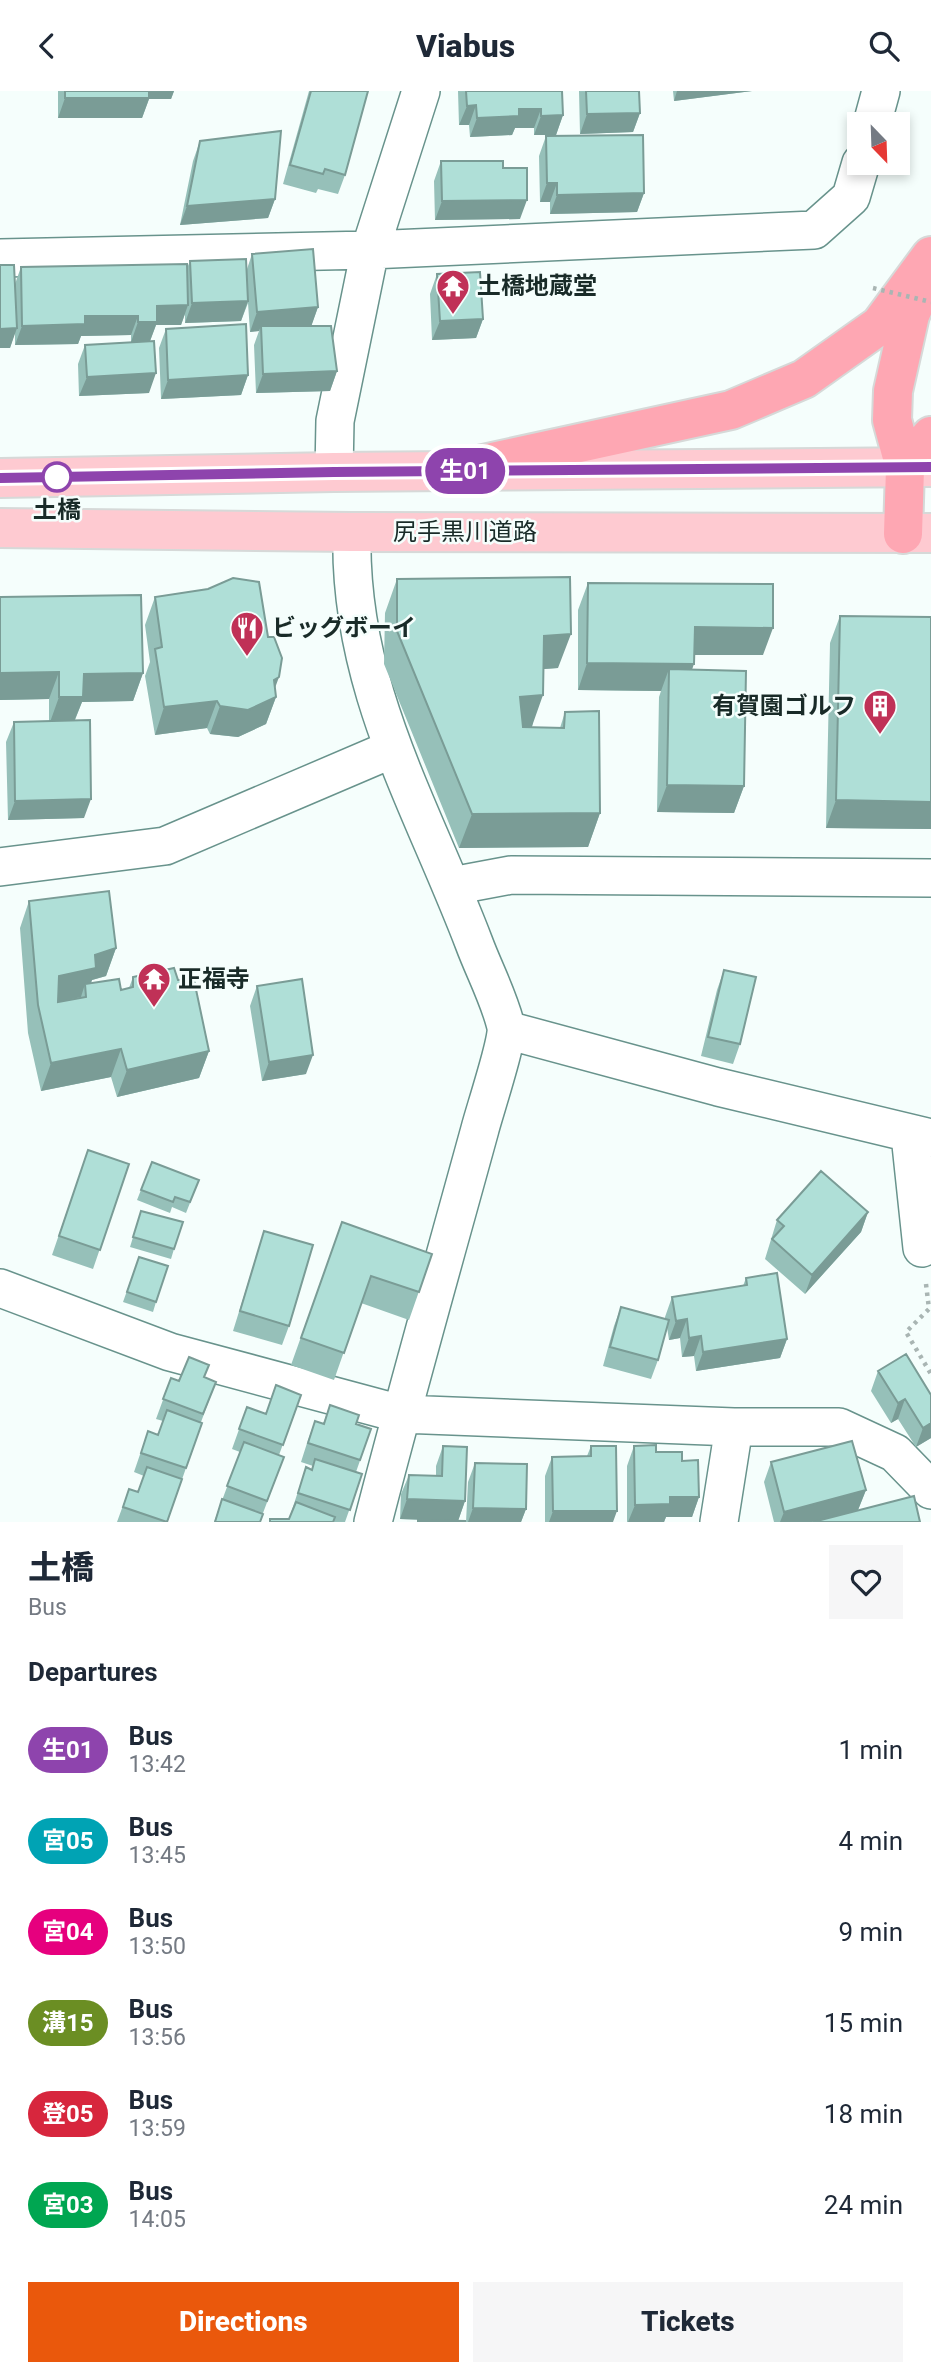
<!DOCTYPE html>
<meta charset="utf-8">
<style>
:root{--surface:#fff;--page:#f6f6f7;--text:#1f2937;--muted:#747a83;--accent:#ea580c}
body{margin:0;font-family:Roboto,"Noto Sans JP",sans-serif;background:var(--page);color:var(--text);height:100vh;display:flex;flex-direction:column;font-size:26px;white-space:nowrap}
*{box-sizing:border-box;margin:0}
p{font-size:23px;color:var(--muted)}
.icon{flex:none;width:38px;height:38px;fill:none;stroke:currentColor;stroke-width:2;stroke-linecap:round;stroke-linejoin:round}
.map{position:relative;height:1431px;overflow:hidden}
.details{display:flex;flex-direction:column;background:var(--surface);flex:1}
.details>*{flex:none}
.badge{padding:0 14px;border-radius:23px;font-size:24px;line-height:46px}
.needle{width:46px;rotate:157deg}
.buttons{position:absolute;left:847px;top:21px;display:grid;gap:14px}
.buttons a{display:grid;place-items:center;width:63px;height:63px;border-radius:0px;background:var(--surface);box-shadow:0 4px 10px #0003;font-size:35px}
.map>.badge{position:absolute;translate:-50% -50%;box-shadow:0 0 0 4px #fff}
h2{padding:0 28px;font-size:26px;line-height:63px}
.round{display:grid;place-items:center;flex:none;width:74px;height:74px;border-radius:0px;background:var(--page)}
.summary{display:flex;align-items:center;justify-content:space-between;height:119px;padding:0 28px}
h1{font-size:33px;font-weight:800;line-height:52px}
.cta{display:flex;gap:14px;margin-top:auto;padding:14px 28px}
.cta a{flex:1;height:80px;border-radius:0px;background:var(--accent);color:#fff;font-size:28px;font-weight:800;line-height:80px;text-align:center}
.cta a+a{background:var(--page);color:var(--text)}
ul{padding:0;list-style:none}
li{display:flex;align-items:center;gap:21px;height:91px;padding:0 28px}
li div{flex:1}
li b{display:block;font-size:26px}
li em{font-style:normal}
li .badge{min-width:77px;font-weight:700;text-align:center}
header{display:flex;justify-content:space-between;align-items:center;height:91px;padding:0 28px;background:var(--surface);font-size:32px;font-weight:800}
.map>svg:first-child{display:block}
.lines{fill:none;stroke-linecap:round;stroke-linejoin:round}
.street-casing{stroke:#68938c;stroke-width:40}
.primary-casing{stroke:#d6d9d8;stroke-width:42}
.highway-casing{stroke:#d6d9d8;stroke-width:42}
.path{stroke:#a9b5b3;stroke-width:4.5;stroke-dasharray:3.5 5;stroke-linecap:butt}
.street{stroke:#fff;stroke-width:37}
.primary{stroke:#fecad1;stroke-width:38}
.highway{stroke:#fea7b3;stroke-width:38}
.path-bridge{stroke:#a9b5b3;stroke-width:4.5;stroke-dasharray:3.5 5;stroke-linecap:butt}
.wall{fill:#96c0b9}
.shaded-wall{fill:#7a9c96}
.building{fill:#afdfd7;stroke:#7a9c96;stroke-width:2}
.line-casing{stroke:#fff;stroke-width:16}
.line{stroke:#8e44ad;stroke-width:10}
.stop-dot{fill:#fff;stroke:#8e44ad;stroke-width:3.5}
.labels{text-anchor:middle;stroke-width:5;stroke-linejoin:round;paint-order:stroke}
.poi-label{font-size:24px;font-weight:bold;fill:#192b28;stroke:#f5fefc;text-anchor:start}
.stop-label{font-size:24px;font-weight:bold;fill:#192b28;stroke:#f5fefc}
.street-label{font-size:24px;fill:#192b28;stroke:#f5fefc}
</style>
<header><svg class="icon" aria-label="back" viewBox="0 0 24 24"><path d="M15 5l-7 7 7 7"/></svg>Viabus<svg class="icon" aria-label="search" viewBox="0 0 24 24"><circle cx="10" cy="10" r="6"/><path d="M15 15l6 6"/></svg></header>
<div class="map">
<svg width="931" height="1431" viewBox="0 0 931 1431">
<rect width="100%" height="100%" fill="#f5fefc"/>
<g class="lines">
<defs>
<path id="street" d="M872 33 881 0
M0 167 370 159 814 139 851 106 861 72
M334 381 335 330 370 159 421 0
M352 441C348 595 421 713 474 852 484 879 500 909 506 936 509 946 484 1022 480 1038 444 1169 407 1299 373 1431
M0 776 165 755 392 658
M452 795 511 784 931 787
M507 939 718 996 931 1047
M910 1044 922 1157
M0 1197 170 1261 401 1323 734 1336H839L895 1362 931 1399
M719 1431 734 1336"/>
<path id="primary" d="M0 387 334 381 931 376
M0 437 352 441 931 442"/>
<path id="highway" d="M905 377 931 345
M451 380 731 319 804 288 880 234 931 165
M903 443 905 377 892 329 893 300 910 224 922 196"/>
</defs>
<use href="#street" class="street-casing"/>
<use href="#primary" class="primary-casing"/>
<use href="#highway" class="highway-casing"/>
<path class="path" d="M926 1193 929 1218 906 1241 931 1283"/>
<use href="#street" class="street"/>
<use href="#primary" class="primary"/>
<use href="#highway" class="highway"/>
<path class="path-bridge" d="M873 197 931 211"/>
</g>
<path class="wall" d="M58 0H174L171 8H149L142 27H58Z
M309 0H368L345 84 338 103 318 98 316 102 283 93Z
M458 0H562L563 24 556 44H534V37H515L512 44 470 46 469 34H459Z
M579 0H639L640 22 633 41 580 43Z
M673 0H752L674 10Z
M546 45 644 102 637 121 550 123V111H540L539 65Z
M200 50 275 108 268 127 180 134 193 70Z
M441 70 503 77 520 128 435 129 434 90Z
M252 163 318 216 311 235 337 280 330 300 256 302 254 254 259 240 250 241 248 212 241 230 185 232V223L181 234H156L150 250 149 302 79 305 78 273 85 254 131 251V244L81 245 78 253 15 254V241L10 257 15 193 21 176 187 177 190 170 247 178Z
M437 183 483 228 476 247 432 249 430 203Z
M166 238 248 284 241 304 161 308 159 257Z
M397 488 558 577 543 578 532 636 560 637 565 621 600 722 588 756 459 757 384 573 385 522Z
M588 492 763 564H694L692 579 744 695 734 722 657 721 659 606 661 600 578 599V519Z
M0 506 143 582 133 610 82 611 75 629 84 727 8 729 6 651 14 631 49 630V608L0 609Z
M155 506 275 597 276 606 266 633 238 646 210 643 207 637 155 644 145 585 150 571 145 534Z
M840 525 931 526V738L826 737 830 552Z
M29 810 116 857 106 885 92 889 91 892 121 899 129 897 133 886 178 889 209 960 199 987 117 1006 111 986 41 1000 28 942 20 837Z
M724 879 740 953 733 973 701 965 717 899Z
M257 895 306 983 262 990 250 915Z
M88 1059 129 1073 93 1178 52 1164Z
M152 1071 199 1089 186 1122 172 1116 170 1122 137 1109Z
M141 1120 174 1158 171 1168 130 1156Z
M868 1121 861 1141 805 1203 765 1168 777 1129Z
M342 1131 432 1163 409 1229 361 1212 334 1289 291 1274Z
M264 1140 289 1235 282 1254 233 1240Z
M139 1166 156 1211 153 1221 123 1211Z
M746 1187 787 1248 780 1267 696 1280 694 1265 682 1266 680 1247 669 1249 667 1236 658 1269 651 1288 603 1275 614 1235 621 1216 665 1228V1226L672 1206 743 1195Z
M878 1280 931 1304V1347L916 1356 898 1328 891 1332 871 1300Z
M205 1286 216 1291 201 1331 186 1377 167 1431H117L129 1398 138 1401 144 1385 134 1381 148 1340 158 1344 163 1330 156 1328 171 1287 179 1290Z
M301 1304 279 1364 284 1366 263 1422 214 1431 240 1361 232 1358 247 1316 266 1323Z
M330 1314 356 1333 371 1338 356 1381 362 1383 345 1431H269L270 1428H289L306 1376 312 1379 313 1375 301 1371 308 1349 315 1330 323 1333Z
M443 1355 465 1410 458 1430 400 1428 401 1403 409 1384 436 1385V1375Z
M591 1355 613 1431H545V1385L552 1366 587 1365Z
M634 1355 682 1370 699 1406 692 1426H666L664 1431H627V1375Z
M771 1371 866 1399 858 1419 812 1431H774L764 1391Z
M475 1372 526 1418 521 1431H466L468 1391Z"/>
<path class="shaded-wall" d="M145 0H174L171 8H149L142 27H58L65 7Z
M677 0H752L674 10Z
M476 14 469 34H459L467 15Z
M519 18H541L534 37H515L512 44 470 46 477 27Z
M640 22 633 41 580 43 587 23Z
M563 24 556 44H534L541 25Z
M547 92H557L550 111H540Z
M644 102 637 121 550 123 557 104Z
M275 108 268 127 180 134 187 115Z
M527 109 520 128 435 129 442 110Z
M248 210 241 230 185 232 192 212Z
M188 214 181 234H156L150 250 131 251 138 231 157 215Z
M318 216 311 236 261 235 259 240 250 241 257 221Z
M85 225H138L131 244 81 245 78 253 15 254 22 235Z
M483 228 476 247 432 249 440 230Z
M17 237 10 257H0V238Z
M337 280 330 300 256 302 263 283Z
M156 282 149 302 79 305 87 286Z
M248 284 241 304 161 308 168 289Z
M695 536 773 537 763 564H685Z
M571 543 558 577 531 579 544 545Z
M587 572 694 573 684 600 669 578 661 600 578 599Z
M59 581 49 608 0 609V582Z
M143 582 133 610 82 611 73 633 49 634 59 606 84 583Z
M279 586 271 608 276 606 266 633 238 646 210 643 220 615Z
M543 604 531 638 508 640 520 606Z
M217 610 207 637 155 644 164 616Z
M667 694 744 695 734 722 657 721Z
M91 708 84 727 8 729 15 710Z
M836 709 931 711V738L826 737Z
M600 722 588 756 459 757 472 723Z
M116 857 106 885 92 889 86 904 85 893 81 906 49 913 59 885 95 864Z
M121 958 111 986 41 1000 51 972Z
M209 960 199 987 117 1006 127 979Z
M313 964 306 983 262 990 269 971Z
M868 1121 861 1141 805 1203 812 1184Z
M687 1228 680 1247 669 1249 676 1230Z
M701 1245 694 1265 682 1266 689 1247Z
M787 1248 780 1267 696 1280 703 1261Z
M905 1308 898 1328 891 1332 898 1312Z
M931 1332V1347L916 1356 923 1337Z
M866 1399 858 1419 812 1431H780L784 1421Z
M670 1406H699L692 1426H666L664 1431H628L635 1414Z
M407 1408 465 1410 458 1430 400 1428Z
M473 1417 526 1418 521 1431H468Z
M553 1420H617L613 1431H549Z"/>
<path class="building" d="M65 0H149V7H65Z
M311 0H368L345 84 325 78 323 83 290 74Z
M466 0H562L563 24 541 25V18H519V25L477 27 476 14 467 15Z
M586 0H639L640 22 587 23Z
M281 40 275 108 187 115 200 50Z
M643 44 644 102 557 104V92H547L546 45Z
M441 70H503V77H527V109L442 110Z
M313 158 318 216 257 221 252 163Z
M246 168 248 210 192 212 190 170Z
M187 173 188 214 157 215V231H138V225H85V233L22 235 21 176Z
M0 174H14L17 237 0 238Z
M480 181 483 228 440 230 437 183Z
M246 233 248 284 168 289 166 238Z
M261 235H331L337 280 263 283Z
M154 250 156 282 87 286 85 254Z
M570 486 571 543 544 545 543 604 520 606 523 636 564 637 565 621 599 620 600 722 472 723 397 540V488Z
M233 487 259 491 268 546H274L282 567 279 586 274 589 276 606 248 619 220 615 217 610 164 616 155 558 162 556 155 506 208 498Z
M588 492 773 493V537L695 536 694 573 587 572Z
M141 504 143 582 84 583 83 606H59V581L0 582V506Z
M840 525 931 526V711L836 709Z
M669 578 746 580 744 695 667 694Z
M90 629 91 708 15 710 14 631Z
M109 800 116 857 95 864 96 877 59 885 58 911 86 906 85 893 119 888 121 899 133 896V886L174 877 178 889H194L209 960 127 979 121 958 51 972 38 914 29 810Z
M724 879 756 886 740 953 708 946Z
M302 888 313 964 269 971 257 895Z
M88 1059 129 1073 100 1159 59 1145Z
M152 1071 199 1089 190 1111 175 1106 173 1111 141 1099Z
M821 1080 868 1121 812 1184 772 1148 784 1135 777 1129Z
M141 1120 183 1131 174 1158 133 1146Z
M342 1131 432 1163 419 1201 371 1185 344 1262 301 1247Z
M264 1140 313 1154 289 1235 240 1220Z
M139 1166 168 1175 156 1211 127 1201Z
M777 1182 787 1248 703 1261 701 1245 689 1247 687 1228 676 1230 672 1206 747 1194 746 1187Z
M621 1216 669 1229 658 1269 610 1256Z
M906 1263 931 1304V1332L923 1337 905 1308 898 1312 878 1280Z
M189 1266 209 1274 204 1286 216 1291 203 1323 163 1308 171 1287 179 1290Z
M276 1294 301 1304 283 1354 239 1338 247 1316 266 1323Z
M330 1314 359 1324 356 1333 371 1338 360 1369 308 1352 315 1330 324 1333Z
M167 1319 202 1332 186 1377 141 1362 148 1340 158 1344Z
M852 1350 866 1399 784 1421 771 1371Z
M244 1351 284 1366 267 1410 227 1395Z
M656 1354V1361H682V1370L698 1369 699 1406H670V1413L635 1414 634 1355Z
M443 1355 467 1356 465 1410 407 1408 409 1384 442 1385Z
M591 1355H616L617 1420H553L552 1366 591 1365Z
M315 1368 362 1383 350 1419 298 1402 306 1376 312 1379Z
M475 1372 527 1373 526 1418 473 1417Z
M147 1376 182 1388 167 1431 123 1416 129 1398 138 1401Z
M914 1405 920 1431H813Z
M222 1408 263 1423 260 1431H215Z
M296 1411 335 1426 333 1431H270V1428H289Z
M418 1429 465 1430V1431H418Z"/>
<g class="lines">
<defs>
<path id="line" d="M0 387 334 381 931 376"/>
</defs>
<use href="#line" class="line-casing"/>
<use href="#line" class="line"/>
</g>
<defs>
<symbol id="temple-pin" viewBox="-11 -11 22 30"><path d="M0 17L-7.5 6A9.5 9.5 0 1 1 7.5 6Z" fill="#c03157" stroke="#f5fefc"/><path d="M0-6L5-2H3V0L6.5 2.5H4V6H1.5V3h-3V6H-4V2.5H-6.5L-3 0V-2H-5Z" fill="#fff"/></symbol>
<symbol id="restaurant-pin" viewBox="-11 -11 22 30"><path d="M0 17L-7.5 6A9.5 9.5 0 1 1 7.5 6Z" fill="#c03157" stroke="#f5fefc"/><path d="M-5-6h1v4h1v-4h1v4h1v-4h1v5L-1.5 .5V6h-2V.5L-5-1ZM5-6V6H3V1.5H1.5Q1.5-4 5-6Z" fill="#fff"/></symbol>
<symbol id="building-pin" viewBox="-11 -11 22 30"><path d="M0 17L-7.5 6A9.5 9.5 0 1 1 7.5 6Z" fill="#c03157" stroke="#f5fefc"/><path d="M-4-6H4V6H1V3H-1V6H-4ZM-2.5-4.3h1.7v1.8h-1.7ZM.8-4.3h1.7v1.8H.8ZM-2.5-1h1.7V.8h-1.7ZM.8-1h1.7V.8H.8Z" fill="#fff"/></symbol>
</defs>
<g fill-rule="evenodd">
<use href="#temple-pin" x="434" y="176" width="38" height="52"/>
<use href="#restaurant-pin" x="228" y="518" width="38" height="52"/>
<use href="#building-pin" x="861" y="596" width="38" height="52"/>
<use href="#temple-pin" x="135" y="869" width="38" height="52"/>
</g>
<circle class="stop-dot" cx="57" cy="386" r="14"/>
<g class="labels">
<g class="poi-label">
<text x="477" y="203">土橋地蔵堂</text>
<text x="272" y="545">ビッグボーイ</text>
<text x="856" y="623" text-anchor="end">有賀園ゴルフ</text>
<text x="178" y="896">正福寺</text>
</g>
<g class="stop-label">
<text x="57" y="427">土橋</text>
</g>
<g class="street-label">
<text x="465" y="449">尻手黒川道路</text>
</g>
</g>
</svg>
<div class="buttons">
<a><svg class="needle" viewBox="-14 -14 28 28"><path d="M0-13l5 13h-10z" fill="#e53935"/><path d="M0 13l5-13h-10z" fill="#747a83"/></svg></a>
</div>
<b class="badge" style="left:465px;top:380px;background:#8e44ad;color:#fff">生01</b>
</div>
<section class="details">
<div class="summary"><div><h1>土橋</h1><p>Bus</p></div><a class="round"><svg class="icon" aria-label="heart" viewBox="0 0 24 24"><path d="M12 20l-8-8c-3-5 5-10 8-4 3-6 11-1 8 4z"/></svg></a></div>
<h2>Departures</h2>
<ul>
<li><span class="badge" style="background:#8e44ad;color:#fff">生01</span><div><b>Bus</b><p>13:42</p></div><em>1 min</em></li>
<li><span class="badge" style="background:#00a3b4;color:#fff">宮05</span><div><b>Bus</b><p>13:45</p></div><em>4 min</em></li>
<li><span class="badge" style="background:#e6007e;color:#fff">宮04</span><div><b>Bus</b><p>13:50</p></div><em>9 min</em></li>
<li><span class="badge" style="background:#6b8e23;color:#fff">溝15</span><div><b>Bus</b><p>13:56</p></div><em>15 min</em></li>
<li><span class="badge" style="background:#d7263d;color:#fff">登05</span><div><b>Bus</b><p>13:59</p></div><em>18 min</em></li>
<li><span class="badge" style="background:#00a651;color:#fff">宮03</span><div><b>Bus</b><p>14:05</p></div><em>24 min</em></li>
</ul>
<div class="cta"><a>Directions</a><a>Tickets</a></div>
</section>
